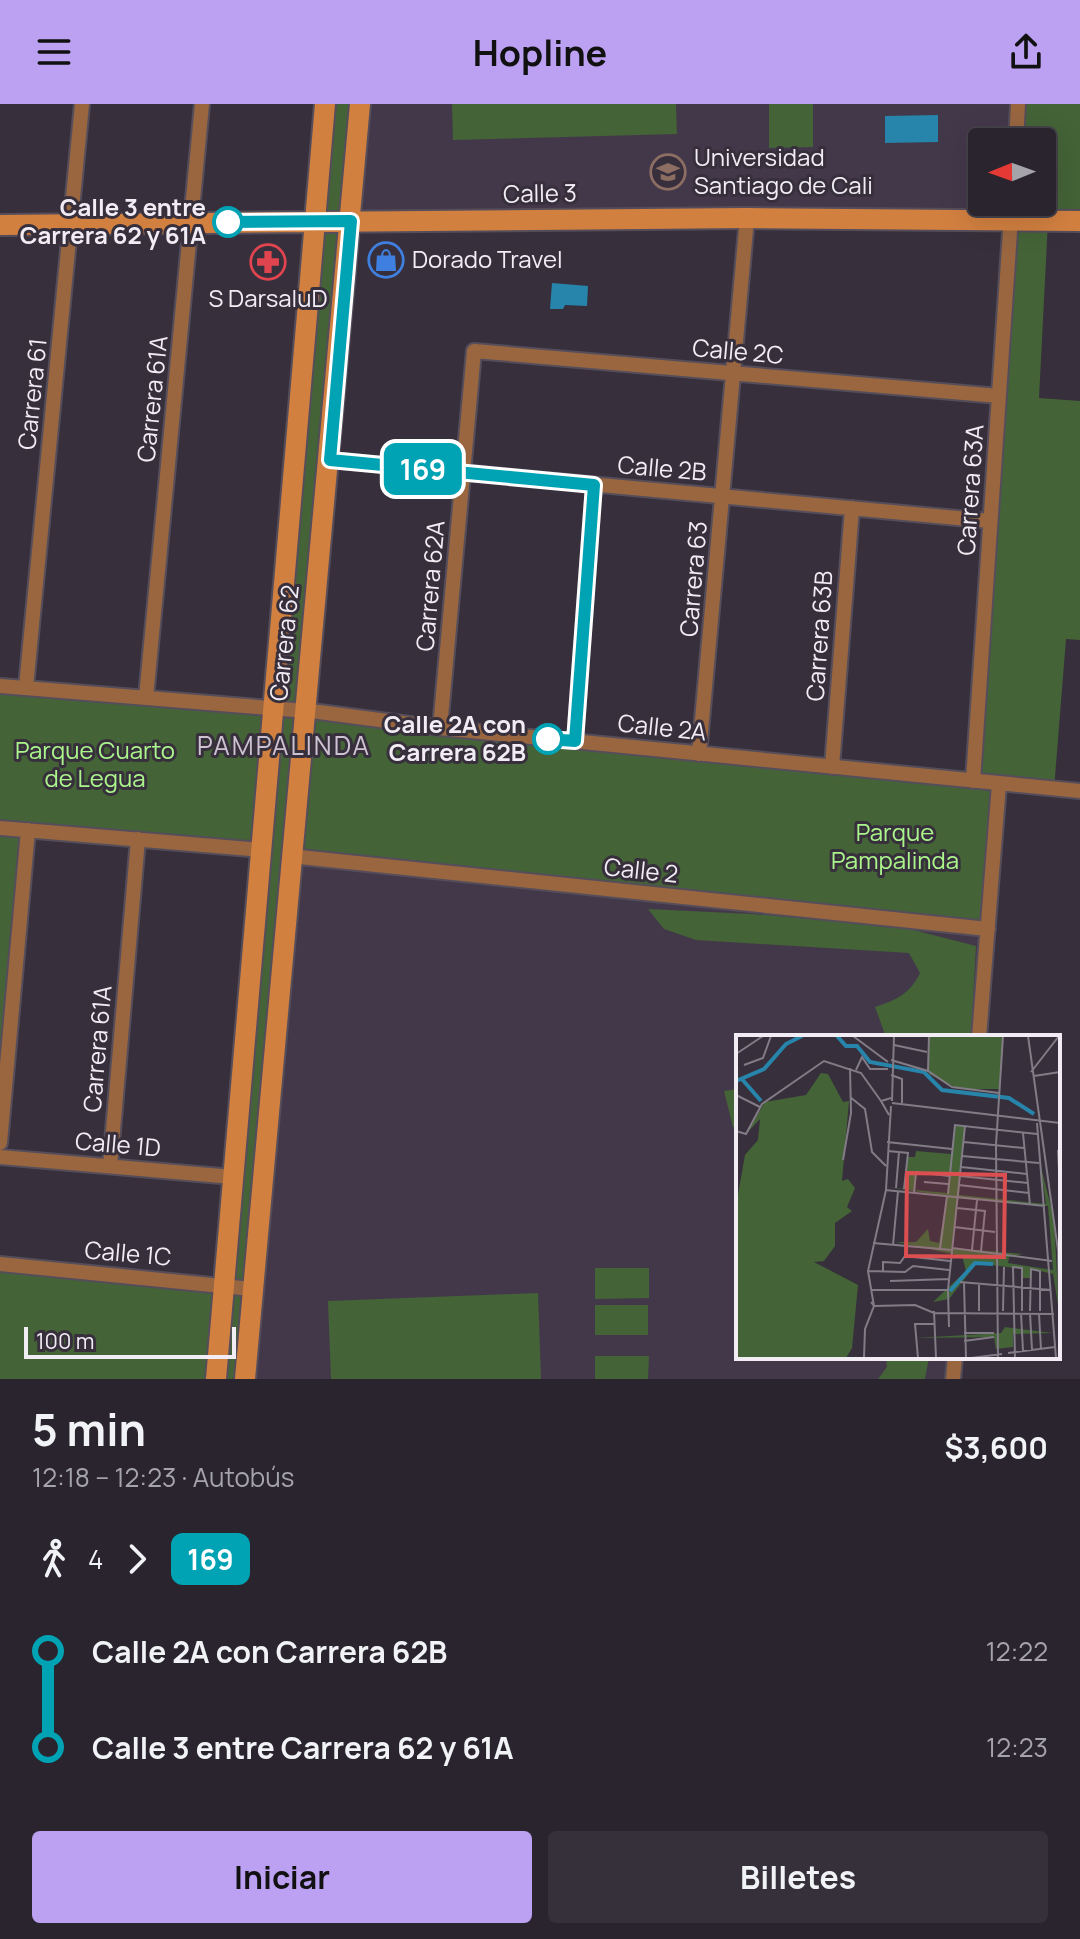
<!DOCTYPE html>
<html lang="es">
<meta charset="utf-8">
<style>
:root{--surface:#29242d;--page:#353039;--text:#f1f3f6;--muted:#a5a4aa;--line:#454149;--accent:#bca0f2}
body{margin:0;font-family:Manrope,sans-serif;background:var(--page);color:var(--text);height:100vh;display:flex;flex-direction:column;font-size:30px;white-space:nowrap}
*{box-sizing:border-box;margin:0}
p{font-size:26px;color:var(--muted)}
.icon{flex:none;width:44px;height:44px;fill:none;stroke:currentColor;stroke-width:2;stroke-linecap:round;stroke-linejoin:round}
.map{position:relative;height:1275px;overflow:hidden}
.sheet{display:flex;flex-direction:column;background:var(--surface);flex:1}
.sheet>*{flex:none}
.badge{padding:0 16px;border-radius:12px;font-size:28px;line-height:52px}
.needle{width:52px;rotate:269deg}
.tools{position:absolute;left:968px;top:24px;display:grid;gap:16px}
.tools a{display:grid;place-items:center;width:88px;height:88px;border-radius:8px;background:var(--surface);box-shadow:0 8px 32px #0002,0 0 0 2px var(--line);font-size:40px}
.scale{position:absolute;left:24px;bottom:20px;width:212px;box-sizing:border-box;padding-left:8px;border:4px solid #f2edf5;border-top:0;font-size:22px;line-height:28px;white-space:nowrap;color:#f2edf5;-webkit-text-stroke:6px #37303c;paint-order:stroke}
.map>.badge{position:absolute;translate:-50% -50%;box-shadow:0 0 0 4px #fff}
.legs{display:flex;align-items:center;gap:12px;height:88px;padding:0 32px;font-size:26px}
.legs p{margin-inline-start:auto}
.head{display:flex;align-items:center;justify-content:space-between;height:136px;padding:0 32px}
h1{font-size:44px;font-weight:700;line-height:60px}
.action{display:flex;gap:16px;margin-top:auto;padding:16px 32px}
.action a{flex:1;height:92px;border-radius:8px;background:var(--accent);color:#111;font-size:32px;font-weight:700;line-height:92px;text-align:center}
.action a+a{background:var(--page);color:var(--text)}
ul{padding:0 32px;list-style:none}
li{display:flex;align-items:center;gap:28px;height:96px;font-size:30px}
li i{display:grid;place-items:center;width:12px;height:100%;margin:0 10px;background:currentColor}
li i::after{content:'';width:20px;height:20px;margin:-10px;border:6px solid;border-radius:50%;background:var(--surface)}
li p{margin-inline-start:auto}
li:first-child i{background:linear-gradient(#0000 50%,currentColor 0)}
li:last-child i{background:linear-gradient(currentColor 50%,#0000 0)}
header{display:flex;justify-content:space-between;align-items:center;height:104px;padding:0 32px;background:var(--accent);color:#111;font-size:36px;font-weight:700}
.map>svg:first-child{display:block}
.built{fill:#43384a}
.green{fill:#446337}
.water{fill:#2785ab}
.lines{fill:none;stroke-linecap:round;stroke-linejoin:round}
.street-casing{stroke:#554e5a;stroke-width:18}
.secondary-casing{stroke:#554e5a;stroke-width:24}
.street{stroke:#996640;stroke-width:14}
.secondary{stroke:#d28040;stroke-width:20}
.line-1-casing{stroke:#fff;stroke-width:18}
.line-1{stroke:#00a3b4;stroke-width:12}
.stop-1-dot{fill:#fff;stroke:#00a3b4;stroke-width:4}
.labels{text-anchor:middle;stroke-width:6;stroke-linejoin:round;paint-order:stroke}
.poi-label{font-size:24px;fill:#f2edf5;stroke:#37303c;text-anchor:start}
.street-label{font-size:24px;fill:#f2edf5;stroke:#37303c}
.stop-label{font-size:24px;font-weight:bold;fill:#f2edf5;stroke:#37303c;text-anchor:end}
.park-label{font-size:24px;fill:#abf68b;stroke:#37303c}
.neighbourhood-label{font-size:26px;letter-spacing:2px;fill:#ccc2d1;stroke:#37303c}
.inset-river{fill:none;stroke:#2785ab;stroke-width:4}
.inset-road{fill:none;stroke:#827c86;stroke-width:2}
.view{fill:#dc4f51;fill-opacity:0.15;stroke:#dc4f51;stroke-width:4}
.inset-edge{fill:none;stroke:#f2edf5;stroke-width:4}
</style>
<header><svg class="icon" aria-label="menu" viewBox="0 0 24 24"><path d="M4 6h16M4 12h16M4 18h16"/></svg>Hopline<svg class="icon" aria-label="share" viewBox="0 0 24 24"><path d="M12 15V3M7 8l5-5 5 5M5 13v7h14v-7"/></svg></header>
<div class="map">
<svg width="1080" height="1275" viewBox="0 0 1080 1275">
<rect width="100%" height="100%" fill="#37303c"/>
<path class="built" d="M360 0H1018L1016 38H982V98H1012L1011 116 351 117Z
M290 752 988 825 979 933H738V1253H955L953 1275H245Z"/>
<path class="green" d="M325 0H360L305 607 972 677 1012 98H1042V38H1016L1018 0H1080V117H1048L1039 294 1080 297V536L1066 535 1054 685 1000 680 988 825 291 752 245 1275H0V1160L224 1181 261 746 28 726 0 1039V582L273 604Z
M452 0H676L677 30 453 36Z
M769 0H813V43L769 44Z
M648 805 752 810 902 823 976 842 971 933H886L875 903C896 896 910 890 920 869L909 849 696 836 664 825Z
M738 985V1023H733L724 987Z
M595 1164H649V1194L595 1195Z
M538 1189 541 1275H331L328 1197Z
M595 1201H648V1231H595Z
M595 1252H649L648 1275H595Z
M886 1253H929L925 1275H878L887 1263Z"/>
<path class="water" d="M938 11V38L885 39V12Z
M552 179 588 182 587 202 565 201 563 205H550Z"/>
<g class="lines">
<defs>
<path id="street" d="M1016 38 1018 0
M330 356 990 417
M0 582 319 608 440 624 1080 687
M26 583 82 0
M146 594 202 0
M440 624 474 247 999 292
M575 637 594 381
M699 650 747 114
M832 663 852 404
M973 677 1012 98
M0 724 261 746
M290 752 988 825
M979 933 999 680
M0 1039 28 726
M0 1053 233 1073
M110 1062 138 735
M0 1160 252 1185
M953 1275 955 1253"/>
<path id="secondary" d="M0 121 747 114 1080 117
M216 1275 325 0
M245 1275 360 0"/>
</defs>
<use href="#street" class="street-casing"/>
<use href="#secondary" class="secondary-casing"/>
<use href="#street" class="street"/>
<use href="#secondary" class="secondary"/>
</g>
<g class="lines">
<defs>
<path id="line-1" d="M228 118 351 117 330 356 594 381 575 637 548 635"/>
</defs>
<use href="#line-1" class="line-1-casing"/>
<use href="#line-1" class="line-1"/>
</g>
<defs>
<symbol id="university-ring" viewBox="-11 -11 22 22"><circle r="9.5" fill="#37303c" stroke="#8d6e63" stroke-width="1.5"/><path d="M0-5L7-2L0 1L-7-2ZM-4 1L0 2.5L4 1V4Q0 6-4 4Z" fill="#8d6e63"/></symbol>
<symbol id="shop-ring" viewBox="-11 -11 22 22"><circle r="9.5" fill="#37303c" stroke="#3f7fe0" stroke-width="1.5"/><path d="M-5-2.5h2.3a2.7 3.5 0 0 1 5.4 0H5L5.5 6h-11ZM-1.5-2.5h3a1.5 2.3 0 0 0-3 0Z" fill="#3f7fe0"/></symbol>
<symbol id="pharmacy-ring" viewBox="-11 -11 22 22"><circle r="9.5" fill="#37303c" stroke="#e0444e" stroke-width="1.5"/><path d="M-2-6h4v4h4v4h-4v4h-4v-4h-4v-4h4Z" fill="#e0444e"/></symbol>
</defs>
<g fill-rule="evenodd">
<use href="#university-ring" x="648" y="48" width="40" height="40"/>
<use href="#shop-ring" x="366" y="136" width="40" height="40"/>
<use href="#pharmacy-ring" x="248" y="138" width="40" height="40"/>
</g>
<g class="stop-1-dot">
<circle cx="228" cy="118" r="14"/>
<circle cx="548" cy="635" r="14"/>
</g>
<g class="labels">
<g class="poi-label">
<text x="694" y="62">Universidad<tspan x="694" dy="28">Santiago de Cali</tspan></text>
<text x="412" y="164">Dorado Travel</text>
<text x="268" y="203" text-anchor="middle">S DarsaluD</text>
</g>
<g class="street-label">
<text transform="translate(540 90) rotate(-1)" y="8">Calle 3</text>
<text transform="translate(738 248) rotate(5)" y="8">Calle 2C</text>
<text transform="translate(33 290) rotate(-84)" y="8">Carrera 61</text>
<text transform="translate(153 295) rotate(-84)" y="8">Carrera 61A</text>
<text transform="translate(662 365) rotate(5)" y="8">Calle 2B</text>
<text transform="translate(971 386) rotate(-86)" y="8">Carrera 63A</text>
<text transform="translate(694 475) rotate(-85)" y="8">Carrera 63</text>
<text transform="translate(431 482) rotate(-85)" y="8">Carrera 62A</text>
<text transform="translate(820 532) rotate(-86)" y="8">Carrera 63B</text>
<text transform="translate(285 539) rotate(-84)" y="8">Carrera 62</text>
<text transform="translate(662 624) rotate(6)" y="8">Calle 2A</text>
<text transform="translate(641 767) rotate(6)" y="8">Calle 2</text>
<text transform="translate(98 945) rotate(-85)" y="8">Carrera 61A</text>
<text transform="translate(118 1041) rotate(5)" y="8">Calle 1D</text>
<text transform="translate(128 1150) rotate(5)" y="8">Calle 1C</text>
</g>
<g class="stop-label">
<text x="206" y="112">Calle 3 entre<tspan x="206" dy="28">Carrera 62 y 61A</tspan></text>
<text x="526" y="629">Calle 2A con<tspan x="526" dy="28">Carrera 62B</tspan></text>
</g>
<g class="park-label">
<text x="95" y="655">Parque Cuarto<tspan x="95" dy="28">de Legua</tspan></text>
<text x="895" y="737">Parque<tspan x="895" dy="28">Pampalinda</tspan></text>
</g>
<g class="neighbourhood-label">
<text x="284" y="651">PAMPALINDA</text>
</g>
</g>
<g transform="translate(736 931)">
<rect width="324" height="324" fill="#37303c"/>
<path d="M193 1H267L263 54H223L193 39ZM85 38 92 39 107 67 113 66 106 146 112 144 119 153 111 172 116 176 99 188V211L88 226 78 227 122 250 116 313 110 323H0V171L9 120 22 105 24 84 10 99 29 67 70 60ZM219 90 229 91 223 160 310 169 304 128 318 184 323 276 317 239 296 234 295 243H285L286 234 241 228 213 264 197 267 230 236 226 221 160 207H180L192 194 194 206 203 208 211 161 150 152 168 154 171 122H179L180 116 215 119ZM181 137 213 141 211 158 179 155ZM222 163 312 171 317 235 272 228 273 222 287 219 216 213ZM269 292 317 298 277 299V312L260 314 258 302 179 303 265 298Z" fill="#446337" fill-rule="evenodd"/>
<path class="inset-river" d="M101 1 110 11H121L134 27 188 37 206 55 273 63 298 79M5 43 25 66M0 46 28 34 50 9 66 1M214 256 239 228 257 229"/>
<path class="inset-road" d="M117 1 152 27M292 1 322 215 324 301M158 10 191 17M0 19 27 1M155 25 192 36 216 52 263 58M8 30 27 23 35 1M120 35 126 22 134 34H152M192 36 193 1M295 37 323 1M155 40 166 44V68M298 41 324 37M0 60 24 72M114 62 129 74 136 117 150 131M156 66 158 1M156 68 324 88M153 80 145 66 155 63M301 88 320 323M0 96 10 99 26 69 88 26 125 38 145 66M287 98 294 170M151 107 216 114M228 107 288 113M322 115 324 154M152 116 172 118 168 154M226 121 303 128M107 125 115 78 114 33M225 132 291 139M224 141 292 148M188 147 212 149M223 150 293 158M160 153 163 117M149 155 309 171M178 158 180 137 213 141M212 159 219 90 301 99M221 173 249 176 245 216M218 192 259 197M137 208 216 215M157 210 162 156M216 213 316 226M204 214 211 161M236 215 241 165M132 236 169 237 177 231 213 235M147 236V227L164 228 169 221 214 226M154 246 213 244M224 247 315 255M228 248 230 323M135 255H212M135 267 138 271 132 236 150 155 155 71M138 271 179 270 198 278 318 279M198 276 200 323M243 276V249M267 276 268 232M294 276 295 234 304 236V276M285 278 287 316M294 278 296 315M303 279 305 314M213 292 212 255 229 91M228 298H258M228 306 258 302M272 318 319 312M128 323 129 294 138 271M182 323 179 289H198M235 323 266 319M262 323 260 110 267 1M279 323 277 232 286 233V276"/>
<path class="view" d="M171 138 269 140 268 222 170 221Z"/>
<rect width="324" height="324" class="inset-edge"/>
</g>
</svg>
<div class="tools">
<a><svg class="needle" viewBox="-14 -14 28 28"><path d="M0-13l5 13h-10z" fill="#e53935"/><path d="M0 13l5-13h-10z" fill="#a5a4aa"/></svg></a>
</div>
<div class="scale">100 m</div>
<b class="badge" style="left:423px;top:365px;background:#00a3b4;color:#fff">169</b>
</div>
<section class="sheet">
<div class="head"><div><h1>5 min</h1><p>12:18 – 12:23 · Autobús</p></div><b>$3,600</b></div>
<div class="legs"><svg class="icon" aria-label="walk" viewBox="0 0 24 24"><circle cx="13" cy="4" r="2"/><path d="M13 8l-2 6 4 7M11 14l-3 7M7 12l3-4h3l4 4"/></svg>4<svg class="icon" aria-label="forward" viewBox="0 0 24 24"><path d="M9 5l7 7-7 7"/></svg><b class="badge" style="background:#00a3b4;color:#fff">169</b></div>
<ul>
<li><i style="color:#00a3b4"></i><b>Calle 2A con Carrera 62B</b><p>12:22</p></li>
<li><i style="color:#00a3b4"></i><b>Calle 3 entre Carrera 62 y 61A</b><p>12:23</p></li>
</ul>
<div class="action"><a>Iniciar</a><a>Billetes</a></div>
</section>
